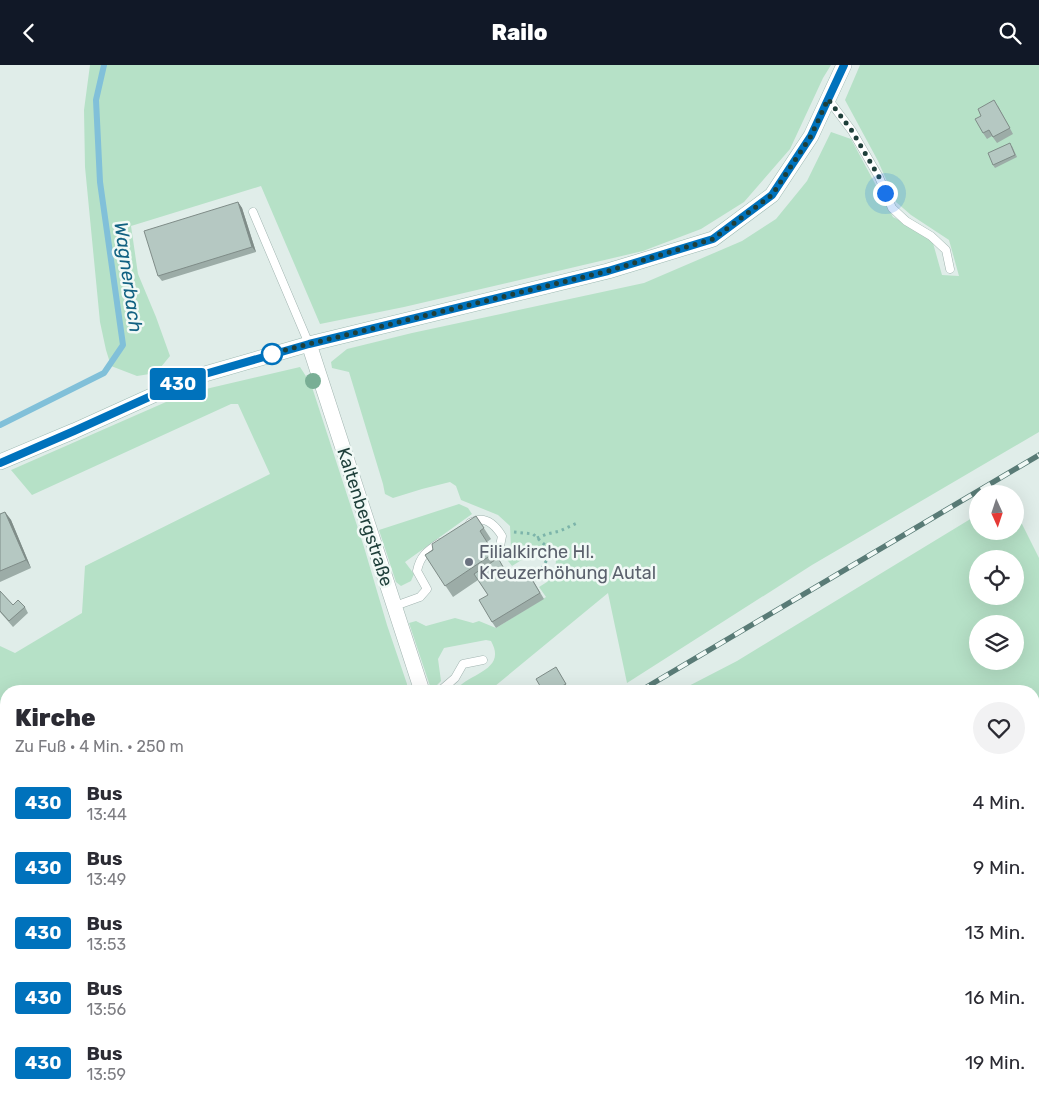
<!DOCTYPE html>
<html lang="de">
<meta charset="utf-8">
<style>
:root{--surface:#fff;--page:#f2f2f3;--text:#2b2b33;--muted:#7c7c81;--accent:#111827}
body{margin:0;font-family:Rubik,sans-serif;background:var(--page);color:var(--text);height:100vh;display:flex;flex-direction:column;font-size:19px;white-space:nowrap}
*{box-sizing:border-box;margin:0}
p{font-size:16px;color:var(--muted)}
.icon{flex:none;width:28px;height:28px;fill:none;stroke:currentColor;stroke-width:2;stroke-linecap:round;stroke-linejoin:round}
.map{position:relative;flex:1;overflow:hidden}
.side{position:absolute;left:0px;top:620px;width:1040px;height:420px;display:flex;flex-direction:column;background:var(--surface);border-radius:20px 20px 0 0;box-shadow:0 5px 20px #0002}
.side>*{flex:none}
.badge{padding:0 10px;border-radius:4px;font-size:18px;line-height:32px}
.needle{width:32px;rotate:177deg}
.tools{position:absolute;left:969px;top:420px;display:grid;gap:10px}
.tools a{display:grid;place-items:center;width:55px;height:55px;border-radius:50%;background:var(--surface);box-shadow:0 5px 20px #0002;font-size:25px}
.you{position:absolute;width:25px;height:25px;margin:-12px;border:4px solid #fff;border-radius:50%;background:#1a73e8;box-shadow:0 0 0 8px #1a73e833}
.map>.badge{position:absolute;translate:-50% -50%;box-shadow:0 0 0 2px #fff}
.round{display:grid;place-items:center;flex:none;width:52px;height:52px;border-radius:26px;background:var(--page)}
.summary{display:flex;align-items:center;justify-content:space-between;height:85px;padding:0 15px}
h1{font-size:24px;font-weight:800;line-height:38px}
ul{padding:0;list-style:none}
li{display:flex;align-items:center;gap:15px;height:65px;padding:0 15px}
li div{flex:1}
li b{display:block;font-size:19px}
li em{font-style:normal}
li .badge{min-width:55px;font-weight:700;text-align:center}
header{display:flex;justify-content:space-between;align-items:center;height:65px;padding:0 15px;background:var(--accent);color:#fff;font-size:22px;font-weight:800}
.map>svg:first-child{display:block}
.green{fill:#b6e1c7;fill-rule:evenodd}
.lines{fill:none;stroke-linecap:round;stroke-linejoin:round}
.stream{stroke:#81c0d9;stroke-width:6}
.lane-casing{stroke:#a2b5b1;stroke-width:9}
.street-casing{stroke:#a2b5b1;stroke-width:16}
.secondary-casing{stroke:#9dbab3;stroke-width:16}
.path{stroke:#7cb4aa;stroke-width:3;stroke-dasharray:2.5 4;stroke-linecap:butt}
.lane{stroke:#fff;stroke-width:8}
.street{stroke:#fff;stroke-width:15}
.secondary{stroke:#fff;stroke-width:15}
.rail-casing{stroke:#597b76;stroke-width:5.5}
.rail{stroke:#f1f9f6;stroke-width:4;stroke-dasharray:11;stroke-linecap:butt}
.tree{fill:#79ae95}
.wall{fill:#9caca7}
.shaded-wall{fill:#7f8c88}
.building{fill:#b5c8c2;stroke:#7f8c88}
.line-casing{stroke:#fff;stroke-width:11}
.line{stroke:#0072bc;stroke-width:8}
.walk{stroke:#1e3f3a;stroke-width:5;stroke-dasharray:0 9}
.stop-dot{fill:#fff;stroke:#0072bc;stroke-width:2.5}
.worship-dot{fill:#6b7280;stroke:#f1f9f6;stroke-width:2}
.labels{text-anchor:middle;stroke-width:5;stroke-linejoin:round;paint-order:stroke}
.street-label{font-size:18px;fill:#1e3f3a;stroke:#f1f9f6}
.worship-label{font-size:18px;fill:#5b616d;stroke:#f1f9f6;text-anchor:start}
.water-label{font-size:19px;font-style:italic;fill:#116182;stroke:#f1f9f6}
</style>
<header><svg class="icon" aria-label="back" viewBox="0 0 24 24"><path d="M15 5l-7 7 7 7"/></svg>Railo<svg class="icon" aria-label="search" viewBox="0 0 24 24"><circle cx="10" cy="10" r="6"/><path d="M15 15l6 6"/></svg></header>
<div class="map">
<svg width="1039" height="1040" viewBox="0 0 1039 1040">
<rect width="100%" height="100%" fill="#e0ede9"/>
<path class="green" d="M90 0H831L823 13 790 84 744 137 701 164 643 186 404 242 320 259 261 121 131 161 138 209 156 252 170 291 156 308 137 311 111 301 106 285 100 257 85 102 84 45Z
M860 0H1039V367L812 500 627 618 608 528 489 626H455C467 608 508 606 491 576L486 575 444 583 438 594 441 616 435 622 430 621 409 558 416 556 426 561 455 553 473 558 479 556 496 563 546 532 539 522 547 517 555 509 556 495 549 482 539 484 512 501 505 492 511 483 510 461 498 450 461 435 456 421 450 417 422 424 393 433 385 429 383 419 349 307 332 303 331 297 347 284 412 268 644 218 742 176 776 154 807 116 831 67 851 74 893 152 931 171 942 210 959 211 949 175 911 150 896 137 878 96 845 35Z
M300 302 311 319 364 482 387 560 407 619V626H6V962L0 966V581L15 588 82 548 85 501 270 409 238 339H231L32 430 11 405 166 337 210 323Z
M459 439 468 443 472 449 405 497 414 509 411 516 401 521 396 517 379 465Z
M1015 445 1039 493V994L1034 998V626H679L737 596 977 450 978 466H1015ZM978 494H1015V531H978ZM978 559H1015V596H978Z
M6 1003V1034H980L970 1040H0V1005Z"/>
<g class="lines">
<path class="stream" d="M0 360 104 308 123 280 100 117 96 35 104 0"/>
<defs>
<path id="lane" d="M828 34 852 66 879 112 892 143 906 156 931 171 946 185 950 204
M253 147 309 279
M470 458C484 450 494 458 502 471L500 481
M395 541 420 532 427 524 417 506C420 491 427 486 439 478
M440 626 455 613 463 599 483 595
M1034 949 1039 947
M829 1040 834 1034"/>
<path id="street" d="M309 279 422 626
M162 1034 163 1040"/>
<path id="secondary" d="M0 397 74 366 191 313 309 279 608 206 713 174 772 130 811 71 844 0"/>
</defs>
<use href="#lane" class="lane-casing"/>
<use href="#street" class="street-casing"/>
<use href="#secondary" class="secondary-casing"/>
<path class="path" d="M514 467 533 469 545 480 548 493 538 510
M537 473 547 469 560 466 577 458"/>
<use href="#lane" class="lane"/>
<use href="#street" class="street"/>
<use href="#secondary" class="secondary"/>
<defs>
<path id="rail" d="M640 626 1039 390
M0 986 6 984"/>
</defs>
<use href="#rail" class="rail-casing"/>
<use href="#rail" class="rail"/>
</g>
<circle class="tree" cx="313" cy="316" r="8"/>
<path class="wall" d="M998 41 1013 69 997 78 992 71 987 74 983 68Z
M1012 81 1017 92 995 103 993 100Z
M238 137 242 143 256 187 162 216 158 211Z
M5 447 11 455 31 503 0 517V449Z
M476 451 491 474 487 477 512 515 531 512 544 534 496 563 492 557 488 530 478 515 453 532 425 490Z
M0 526 13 540 25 542 28 548 13 562 0 547Z
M556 602 567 621 559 626H543Z"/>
<path class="shaded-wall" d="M238 137 242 143 256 187 252 182Z
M5 447 11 455 31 503 26 495Z"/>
<path class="building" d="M994 35 1010 63 993 72 989 65 983 68 975 54 981 51 978 44Z
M1010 78 1015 90 993 100 988 88Z
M238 137 252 182 158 211 144 166Z
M5 447 26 495 0 506V449Z
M476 451 484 463 480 466 494 488 445 521 425 490 433 485 432 479Z
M498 493 511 516 527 506 540 528 492 557 479 535 488 530 474 509Z
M0 526 13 540 18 535 25 542 9 556 0 546Z
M556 602 566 619 553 626H543L536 614Z"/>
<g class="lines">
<defs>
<path id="line" d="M0 398 74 366 191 313 309 279 608 206 713 174 772 130 811 71 844 0"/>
</defs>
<use href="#line" class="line-casing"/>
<use href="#line" class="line"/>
<path class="walk" d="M272 289H270L309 279 608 206 713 174 772 130 811 71 828 34 852 66 879 112 885 128"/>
</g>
<circle class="stop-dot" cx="272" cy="289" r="10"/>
<circle class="worship-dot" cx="469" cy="497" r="5"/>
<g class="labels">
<g class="street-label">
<text transform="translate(365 452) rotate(72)" y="6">Kaltenbergstraße</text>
</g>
<g class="worship-label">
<text x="479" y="493">Filialkirche Hl.<tspan x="479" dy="21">Kreuzerhöhung Autal</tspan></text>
</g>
<g class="water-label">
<text transform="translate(129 212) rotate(82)" y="7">Wagnerbach</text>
</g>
</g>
</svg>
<div class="tools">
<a><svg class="needle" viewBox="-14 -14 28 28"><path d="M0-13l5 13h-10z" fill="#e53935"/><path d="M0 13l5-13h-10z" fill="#7c7c81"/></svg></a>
<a><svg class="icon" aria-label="locate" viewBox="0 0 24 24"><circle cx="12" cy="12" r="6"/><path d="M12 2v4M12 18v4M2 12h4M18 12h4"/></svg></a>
<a><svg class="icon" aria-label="layers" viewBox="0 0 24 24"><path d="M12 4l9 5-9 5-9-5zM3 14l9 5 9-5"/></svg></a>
</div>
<div class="you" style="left:885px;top:128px"></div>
<b class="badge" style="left:178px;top:319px;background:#0072bc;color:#fff">430</b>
<section class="side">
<div class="summary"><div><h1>Kirche</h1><p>Zu Fuß · 4 Min. · 250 m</p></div><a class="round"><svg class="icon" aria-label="heart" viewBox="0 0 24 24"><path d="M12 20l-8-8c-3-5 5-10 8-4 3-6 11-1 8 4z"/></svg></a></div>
<ul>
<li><span class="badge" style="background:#0072bc;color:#fff">430</span><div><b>Bus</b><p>13:44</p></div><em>4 Min.</em></li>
<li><span class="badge" style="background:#0072bc;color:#fff">430</span><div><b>Bus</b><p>13:49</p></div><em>9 Min.</em></li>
<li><span class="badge" style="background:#0072bc;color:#fff">430</span><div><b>Bus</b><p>13:53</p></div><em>13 Min.</em></li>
<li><span class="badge" style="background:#0072bc;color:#fff">430</span><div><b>Bus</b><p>13:56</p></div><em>16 Min.</em></li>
<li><span class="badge" style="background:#0072bc;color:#fff">430</span><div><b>Bus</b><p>13:59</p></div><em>19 Min.</em></li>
</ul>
</section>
</div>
